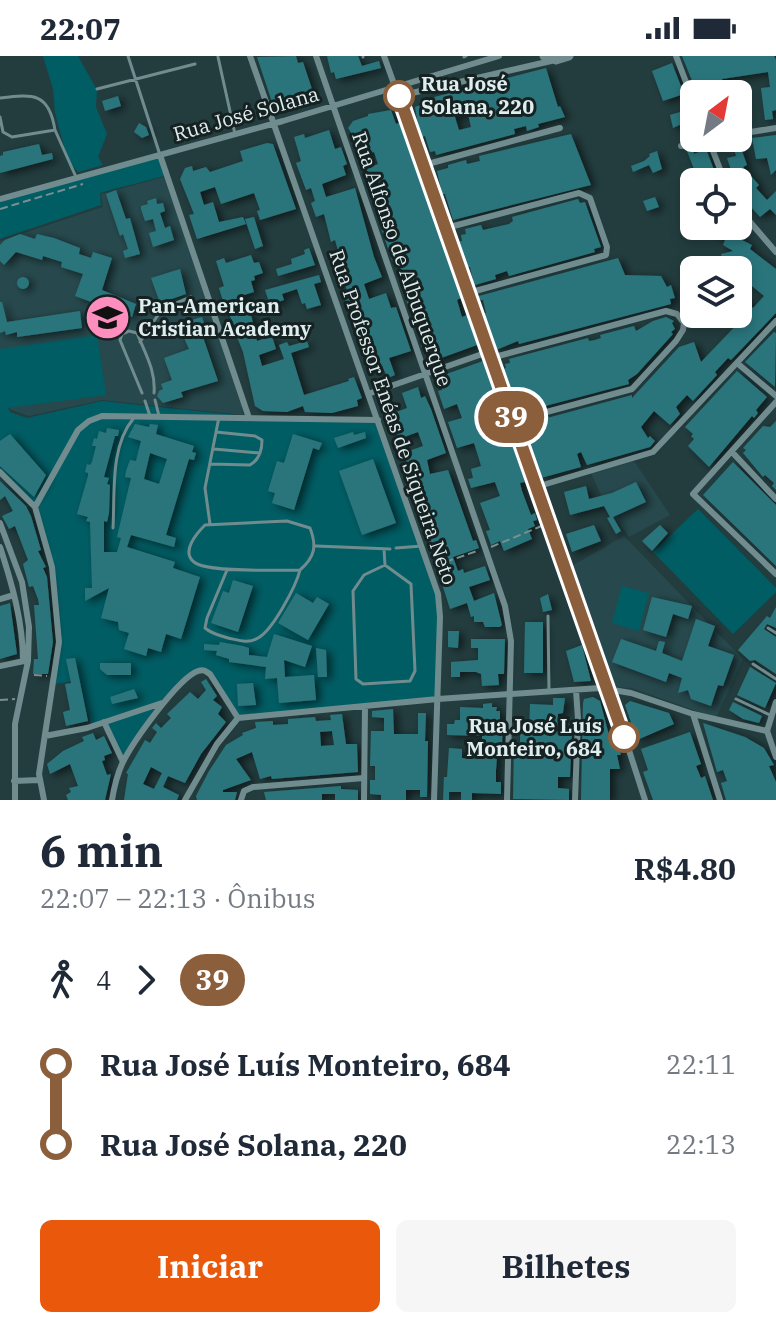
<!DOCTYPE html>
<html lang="pt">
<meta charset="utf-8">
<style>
:root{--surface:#fff;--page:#f6f6f7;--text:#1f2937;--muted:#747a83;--accent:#ea580c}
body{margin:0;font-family:"IBM Plex Serif",serif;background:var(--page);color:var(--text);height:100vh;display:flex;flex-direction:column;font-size:30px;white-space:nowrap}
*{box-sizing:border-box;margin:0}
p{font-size:26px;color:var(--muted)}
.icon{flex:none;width:44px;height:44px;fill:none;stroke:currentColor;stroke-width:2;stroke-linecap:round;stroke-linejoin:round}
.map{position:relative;height:744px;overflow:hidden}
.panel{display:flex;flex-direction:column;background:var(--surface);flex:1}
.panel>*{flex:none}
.badge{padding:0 16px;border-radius:26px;font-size:28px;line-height:52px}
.needle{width:52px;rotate:32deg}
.tools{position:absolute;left:680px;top:24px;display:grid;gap:16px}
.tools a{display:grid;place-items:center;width:72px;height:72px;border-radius:12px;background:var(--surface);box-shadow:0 4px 12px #0003;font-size:40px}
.map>.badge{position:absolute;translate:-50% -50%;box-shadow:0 0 0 4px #fff}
.legs{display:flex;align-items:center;gap:12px;height:88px;padding:0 40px;font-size:26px}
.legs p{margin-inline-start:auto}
.head{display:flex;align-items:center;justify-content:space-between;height:136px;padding:0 40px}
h1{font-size:44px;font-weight:800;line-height:60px}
.action{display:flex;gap:16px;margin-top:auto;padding:16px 40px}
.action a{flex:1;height:92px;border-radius:12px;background:var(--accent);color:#fff;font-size:32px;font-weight:800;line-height:92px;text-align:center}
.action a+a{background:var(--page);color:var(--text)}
ul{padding:0 40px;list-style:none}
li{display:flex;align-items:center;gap:28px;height:80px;font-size:30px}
li i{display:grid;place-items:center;width:12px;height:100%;margin:0 10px;background:currentColor}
li i::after{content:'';width:20px;height:20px;margin:-10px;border:6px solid;border-radius:50%;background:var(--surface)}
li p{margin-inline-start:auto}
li:first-child i{background:linear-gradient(#0000 50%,currentColor 0)}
li:last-child i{background:linear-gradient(currentColor 50%,#0000 0)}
.status{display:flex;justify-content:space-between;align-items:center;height:56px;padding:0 40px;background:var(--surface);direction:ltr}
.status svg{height:22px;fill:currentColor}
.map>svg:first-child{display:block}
.built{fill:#27494d}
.green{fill:#015d64}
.building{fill:#2b757b;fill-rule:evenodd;filter:url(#shadow)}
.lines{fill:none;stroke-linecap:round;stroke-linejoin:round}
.path{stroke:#7b8f91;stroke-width:2;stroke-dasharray:8 4;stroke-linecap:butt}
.lane{stroke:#718c8f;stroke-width:3}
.street{stroke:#718c8f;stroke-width:6}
.secondary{stroke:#718c8f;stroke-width:9}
.line-1-casing{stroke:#fff;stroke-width:18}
.line-1{stroke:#8b5e3c;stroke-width:12}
.stop-1-dot{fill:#fff;stroke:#8b5e3c;stroke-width:4}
.labels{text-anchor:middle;stroke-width:6;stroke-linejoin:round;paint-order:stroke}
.stop-label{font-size:20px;font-weight:bold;fill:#deedee;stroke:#162122;text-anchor:start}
.street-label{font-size:20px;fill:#deedee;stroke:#162122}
.poi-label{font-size:20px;font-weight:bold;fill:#deedee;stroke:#162122;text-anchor:start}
</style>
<div class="status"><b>22:07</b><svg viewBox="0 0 49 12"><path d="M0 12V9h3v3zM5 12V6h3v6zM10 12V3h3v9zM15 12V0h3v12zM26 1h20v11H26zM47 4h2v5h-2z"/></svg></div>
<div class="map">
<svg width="776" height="744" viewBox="0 0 776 744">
<defs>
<filter id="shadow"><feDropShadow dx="4.5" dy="2.5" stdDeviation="4" flood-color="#0009"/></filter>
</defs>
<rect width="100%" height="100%" fill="#233d3f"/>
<path class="built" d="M164 121 241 339 243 359 102 344 29 360 11 354 0 340V185L103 151 101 138Z
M634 405 670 459 629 481 607 452 591 417Z
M624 480 743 603 716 662 632 632 611 631 568 512Z"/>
<path class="green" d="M43 0H78L97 34 96 51 107 78 98 101 103 109 78 116 69 106 62 83 55 57 53 33Z
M159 100 164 120 100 137 101 149 0 183V146Z
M97 279 106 339 8 352 10 356 27 362 102 345 244 360 375 367 438 538V643L238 659 213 621 199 614 157 649 123 705 105 667 92 670 75 625 54 628C64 565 49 512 35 451L79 375 102 359 77 373 35 448 0 412V293Z
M698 453 776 532V536L733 578 653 496Z
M622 530 649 537 639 575 612 567Z"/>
<path class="building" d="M296 0 298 7 303 6 312 33 282 46 281 43 272 46 257 1Z
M327 0H358L362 10 379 5 381 12 336 23 334 16 331 17Z
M682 0H774L776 4V54L772 55 773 63 765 64 761 32 770 31 768 16 722 23 727 38H714L709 24 693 27Z
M672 7 684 38 663 45 652 15Z
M546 12 558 51 560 50 565 61 538 68 539 71 527 75 526 70 514 73 515 78 436 99 435 95 430 96 425 80 422 81 418 69 415 51 420 49 419 45ZM468 58 471 71 459 74 455 61Z
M118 40 121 50 105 55 102 45Z
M391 54 396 68 401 66 461 242 457 244 462 261 467 259 477 289 433 305 427 290 422 291 420 285 423 284 416 262 411 257 406 243 410 242 403 222 399 208 394 210 380 169 389 166 384 151 380 152 371 127 366 128 363 118 367 117 366 113 378 108 374 96 362 100 356 84 348 72 353 65 368 60V58Z
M680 56 684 67 673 72 670 59Z
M139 67 146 71 149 79 142 82 134 76Z
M329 74 335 93 341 91 347 108 343 110 346 119 322 128 326 141 355 132 374 201 382 221 364 228 369 243 386 237 391 252 396 251 411 295 389 302 395 319 388 322 380 306 366 307 342 235 347 234 334 200 339 198 335 184 331 186 324 158 316 161 311 147 315 145 311 132 306 134 296 107 301 105 294 81 304 78 305 82Z
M571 78 591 129 453 164 445 138H442L437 115 448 112V109L466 104 467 108 480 105 479 100Z
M776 79V114L771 119 767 102 756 103 752 82Z
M267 87 273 88 296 153 260 164 257 155 260 154 254 137 221 148 215 131 200 136 204 149 213 146 219 166 243 161 246 168 197 183 189 159 194 158 180 123 185 112 192 110 193 115 206 111 210 116 243 105 240 95Z
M39 88 42 99 52 97 53 103 0 117V100L3 99V96Z
M736 88H743L741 92 747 109 743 111 759 129 756 132 767 144 776 135V159L770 153 760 161 739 138 743 135 738 126H735L727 102 736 100 734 93Z
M693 93 694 98 706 93 716 119 707 126H699L687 95Z
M657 95 662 113 653 117 649 109 633 116 631 110 644 105 650 100 649 98Z
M116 134 126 163 130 162 140 198 125 202 123 195 128 193 123 178 120 180 106 138Z
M655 141 659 151 647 155 643 145Z
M156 142 157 148 163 147 165 155 160 157 165 172 170 170 174 184 153 191 149 177 156 175 153 163 145 165 141 153V150L148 148 147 145Z
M578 143 580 147 585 146 601 191 594 193 595 196 509 220 507 215 495 219 496 223 475 229 471 227 470 224H473L470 211H467L458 186 462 185 461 179 466 178 465 173 481 169 483 174 509 168 513 165 512 161Z
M254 161 263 190 255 193 245 163Z
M710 170H731L742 176 738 182 752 189 750 193 776 213V257L731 304 728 302 715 316 717 319 693 345 687 339 676 351 680 358 670 369 654 355 641 371 648 382 650 380 655 385 650 391 587 409 581 396 577 398 581 411 541 422 523 372 525 368 632 339V342L679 291 694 286 701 306 744 261 740 249 738 251V235L746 240 744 243 753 252 764 240 741 221 747 210 732 203 731 206 722 203 721 198 733 195 723 189 725 184 717 177 714 180Z
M20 178 35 183 37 178 54 182 80 192 79 198 91 202 93 196 112 202 102 234 136 248 132 261 75 240 83 218 61 211 62 206 43 200 42 204 16 196 4 209 0 205V189L5 184Z
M309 192 315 209 278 220 276 213 292 208 291 203 305 198 304 194Z
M251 199 254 207 259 206 263 217 254 220 255 224 251 225 254 236 241 240 247 259 251 258 257 285 272 280 276 293 259 299 262 310 284 303 279 289 287 286 289 290 307 285 309 291 291 297 304 339 349 325 348 323 354 321 362 342 357 344 358 350 332 357 305 356 303 350 287 356 263 355 255 350 243 296 237 281 244 279 240 267 234 269 223 245 219 232 224 230 216 205 224 202 226 207Z
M618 202 625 219 661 220 667 231 671 229 675 242 670 243 671 248 519 288 518 285 496 294 483 258 486 257 483 244H477L479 240Z
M180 213 186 238 160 247 151 222Z
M319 219 321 226 314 228 321 249 307 253 305 247 302 248 297 233 282 238 284 244 270 249 265 234Z
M17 227a6 6 0 1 1 12 0a6 6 0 1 1-12 0Z
M0 246H2L7 266 80 255 82 272 17 281V276L6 279 5 275 0 277Z
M202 261 206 273 201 275 218 325 181 336 183 341 163 347 157 340 159 335 163 333 161 328 172 324 164 302 189 293 178 268Z
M666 261 674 265 672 267 675 273 671 276 673 278 637 318 628 324 629 328 530 354 529 351 518 354 503 313 506 312 505 308 510 307 509 303 588 282 589 285 595 284 601 282 600 279 634 270 636 275 653 265Z
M774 276 776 277 775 331 745 306Z
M483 305 525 426 520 427 522 435 531 459 535 457 537 464 533 465 535 470 528 473 532 483 504 495 500 485 491 489 486 475 490 474 480 447 500 440 495 426 471 432 468 423 473 422 471 413 481 410 479 403 474 387 457 392 448 366 462 362 457 348 444 353 438 335 442 334 438 321Z
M737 315 767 341 756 354 758 357 754 362 752 360 709 411 688 390 694 383 691 380 693 378 685 371Z
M418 331 421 342 425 340 431 353 446 397 427 404 430 418 448 414 473 485 476 484 479 492 453 501 458 515 463 513 464 517 485 510 490 524 469 531 474 545 494 537 502 569 500 571H485L483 566H474V560L471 561 467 547 450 553 437 512 443 510 436 490 431 492 408 425 413 424 403 397 423 390 418 376 399 383 391 358 407 352 402 337Z
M776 365V434L772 430 774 427 765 419 763 421 743 397 746 394 743 392 763 370 770 371Z
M135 368 149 371 150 368 158 369 156 378 194 390 192 396 196 397 194 404 189 403 166 479 176 482 174 491 131 479 127 491 175 506 173 512 200 521 181 583 166 578 161 596 148 592 146 600 124 593 129 577 119 574 118 566 101 562 109 532 85 545V532H92L90 466 86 465 88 461 77 458 88 420V417L85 416 87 408 90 409 92 406 96 390H92L94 382 97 383 99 375 106 377 107 372 119 374 118 380H115L104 421 109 422 107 428 110 429 109 457 107 466 104 465V496H117L121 482 117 481 131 422 125 421 126 415 130 404 136 405 141 385 128 381ZM150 397 167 403 159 428 144 423Z
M353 376 354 379 365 376 366 382 338 392 334 382Z
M10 378 46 419 34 441 0 410V385Z
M293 378 322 387 319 394 313 392 294 454 272 447 275 437 268 435 277 405 284 407Z
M373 403 396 467 362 479 339 415Z
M733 406 776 449V510L703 439Z
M0 425 26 450 31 460 41 494 38 495 46 511 43 512 47 521 53 586 48 618H33L34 603H38L34 549H39L38 543 33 530 29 531 23 508 28 504 15 470 9 473 2 460 13 455 5 440 0 444Z
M636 426 646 446 613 461 621 475 616 478 607 462 610 461 604 450 570 459 564 436 586 430 589 443 612 437Z
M594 469 601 485 572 496 566 478Z
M660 469 668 477 652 495 642 485Z
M233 524 253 530 238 576 211 567 223 535 229 537Z
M296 537 313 547 317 541 329 548 308 584 278 567Z
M548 538 552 554 543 556 540 542Z
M652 541 692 550 688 563 673 558 666 581 643 574Z
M10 547 17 598 0 603V550Z
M776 551V572L767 568 764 573 776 581V618L755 604 750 605 738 594 767 560 770 562Z
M696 563 715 570 708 590 734 599 723 630 718 629 711 650 691 643 688 634 678 637 682 622 669 617 666 626 612 606 621 583 656 595 659 585 665 586 662 597 682 605Z
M525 566H543V617H524Z
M448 575H459L458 592 448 591Z
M274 578 312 590 305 611 284 604 285 621 314 619 316 644 279 647 277 622 265 623 266 611 229 606V603L216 599 217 595 204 594V588L219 589 220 586 243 590 249 592V599L267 601Z
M471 583H505L504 618H498L499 629 482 630 481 618 476 616H460V621H451V606L478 604V592H471Z
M582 589 591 625 574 626 566 595Z
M316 592 326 594 327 621H318Z
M75 602 88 665 66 670 63 656 70 654 65 628 71 627 66 603Z
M100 607H131V619H107L100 613Z
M750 611 776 627 765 652 737 639Z
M206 623 217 640 213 644 222 651 218 658 226 666 201 698 185 727 168 720 163 731 179 739 177 744H124L128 718 126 717 145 684 150 687 157 676 152 672 156 667 161 672 171 662 167 658 190 636 198 643 206 634 201 626ZM151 711 162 717 154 733 143 728Z
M253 627 256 649 238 650 237 628Z
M134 633 138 642 112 648 110 641Z
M593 641 600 645 610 683H615L621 699H617L620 713H610V744H581L583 647 584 643Z
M553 642H565L563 657 558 658 557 675 572 676 570 721H558V732L569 733V744L513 743 514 690 520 686V675H529L530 648 553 649Z
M630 645 669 657 674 668 637 684 625 649Z
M733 646 762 660 759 667 743 663 729 654Z
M492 647V651H497L496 655H500V665H503L502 688H498L496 714V726H501V738L472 737V744H461V736H449V744H443L444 721H447L449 692 462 693V702L482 703V680L447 679V668H454L455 664H460V651L483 652V648Z
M393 653 394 678H418V657H426L425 685H428L427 741H420V734H406V744H381V739L370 738V724H375V710H370L371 675H384V662L372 661V655Z
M342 658 346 688H357L358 716 272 723 271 720 260 723 252 696 236 703 251 724 223 734V736H237L235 744H197L196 740 209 715 226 689 243 679 242 677 256 672 255 666 273 665V669L288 668V663L315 661 316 665 331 664 330 659ZM332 675 334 689 321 690 320 676Z
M703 667 745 681 764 692 774 709 769 710 776 726V744H726L721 727 727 725 723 714 717 716Z
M690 676 701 708 696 710 701 722 705 720 713 744H653L643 716 648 714 641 693Z
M93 677 96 684 104 680 112 697 104 700 105 704 102 705 107 719 111 718 105 744H68L66 739 71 736 69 732 78 730 70 708 50 718 47 708 63 695 84 685 82 681Z
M341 730V733L358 734V744H335V738H322V744H266L264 736Z"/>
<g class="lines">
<path class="path" d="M0 153 83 128
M491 491 544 469
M434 510 477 495
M34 619 47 620
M0 644 15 643"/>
<path class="lane" d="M128 0 160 99
M363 0V1
M218 1 235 78
M464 1 466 0
M97 33 195 8
M0 42C33 38 49 36 55 74
M0 61 3 76 12 81 55 74 76 121
M140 286 162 253 191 241
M142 337 120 284 122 278 129 275 137 277C145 297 156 315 154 337
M155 344 159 360
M145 345 150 360
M214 393 260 397
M210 408 250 409C259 404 262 394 262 384L255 380 216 376
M287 465 310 472C317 490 315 501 300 514 281 514 207 517 194 506 181 496 196 478 205 469Z
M210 468 205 432 219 361
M113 472C115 437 110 391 133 363
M316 490 390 493
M396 492 422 490
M384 493 385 509
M385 509 411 528 415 615 410 625 363 628 356 623 353 535 364 519Z
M227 514 207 562 205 572C212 578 219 579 228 582 238 584 248 588 258 582 273 574 296 530 300 514
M548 560 549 636
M768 572 776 577
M753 608 776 623
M736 643 770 659"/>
<path class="street" d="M250 0 438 538 440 561 434 744
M316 0 505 550 511 585 507 744
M384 0 609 632 645 744
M676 0 694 47
M399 40 551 5
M738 78 776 72
M708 82 725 126
M681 90 713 82
M160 99 249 362
M424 109 560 72
M0 143 283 65 499 0
M738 152 776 196
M446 172 579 137 590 142 607 191 606 199 468 237
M491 302 666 255 677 258 684 267 683 274 676 285 632 333 513 365
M737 307 776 340
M368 338 488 296
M776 346 693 438 776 518
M732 396 776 443
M0 416 35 451 52 511 59 586 39 718 44 744
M536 431 653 396 776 265
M35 451 78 374 89 365 102 360 378 364
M0 467 22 526 29 571 28 605 15 668V744
M0 491C12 528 23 566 23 605
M0 543 14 539
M0 610 24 605
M693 658 720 744
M238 662 438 643 600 632 631 637 693 658 767 675
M104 666 123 706
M767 675 776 646
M767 675 776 701
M45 680 87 672 162 647
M14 725 39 724
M112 744C114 732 117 719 122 708 132 687 178 622 198 615 204 613 205 615 210 618L238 662
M185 744 217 688 238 662
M241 744 244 735 253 731 364 722
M364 744 365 650
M575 744 578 663 576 634"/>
<path class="secondary" d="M544 0 556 4 569 0"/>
</g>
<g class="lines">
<defs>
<path id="line-1" d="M399 40 624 681"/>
</defs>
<use href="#line-1" class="line-1-casing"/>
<use href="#line-1" class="line-1"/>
</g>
<defs>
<symbol id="university-disc" viewBox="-11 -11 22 22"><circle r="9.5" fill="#fd8ebe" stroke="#162122"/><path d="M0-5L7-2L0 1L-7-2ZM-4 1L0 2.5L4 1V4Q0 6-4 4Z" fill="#111"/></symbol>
</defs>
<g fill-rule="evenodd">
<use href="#university-disc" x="82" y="236" width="51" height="51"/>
</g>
<g class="stop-1-dot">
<circle cx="399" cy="40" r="14"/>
<circle cx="624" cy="681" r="14"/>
</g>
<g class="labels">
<g class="stop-label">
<text x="421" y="35">Rua José<tspan x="421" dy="23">Solana, 220</tspan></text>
<text x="602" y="677" text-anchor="end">Rua José Luís<tspan x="602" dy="23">Monteiro, 684</tspan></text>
</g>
<g class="street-label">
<text transform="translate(246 58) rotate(-16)" y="7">Rua José Solana</text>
<text transform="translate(402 203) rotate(71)" y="7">Rua Alfonso de Albuquerque</text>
<text transform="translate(393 361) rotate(71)" y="7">Rua Professor Enéas de Siqueira Neto</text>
</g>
<g class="poi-label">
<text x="138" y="257">Pan-American<tspan x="138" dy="23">Cristian Academy</tspan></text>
</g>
</g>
</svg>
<div class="tools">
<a><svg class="needle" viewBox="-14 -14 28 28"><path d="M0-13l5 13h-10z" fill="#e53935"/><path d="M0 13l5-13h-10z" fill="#747a83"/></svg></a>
<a><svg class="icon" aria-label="locate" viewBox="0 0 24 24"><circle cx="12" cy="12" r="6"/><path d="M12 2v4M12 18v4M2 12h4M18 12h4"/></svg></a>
<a><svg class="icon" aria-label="layers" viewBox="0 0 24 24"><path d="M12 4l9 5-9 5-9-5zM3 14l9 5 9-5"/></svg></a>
</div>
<b class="badge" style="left:511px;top:361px;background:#8b5e3c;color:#fff">39</b>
</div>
<section class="panel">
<div class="head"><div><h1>6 min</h1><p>22:07 – 22:13 · Ônibus</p></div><b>R$4.80</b></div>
<div class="legs"><svg class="icon" aria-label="walk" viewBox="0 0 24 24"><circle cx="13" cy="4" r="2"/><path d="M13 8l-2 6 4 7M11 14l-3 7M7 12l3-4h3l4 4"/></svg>4<svg class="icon" aria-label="forward" viewBox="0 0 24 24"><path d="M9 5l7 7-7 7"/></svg><b class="badge" style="background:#8b5e3c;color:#fff">39</b></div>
<ul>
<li><i style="color:#8b5e3c"></i><b>Rua José Luís Monteiro, 684</b><p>22:11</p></li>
<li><i style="color:#8b5e3c"></i><b>Rua José Solana, 220</b><p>22:13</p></li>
</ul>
<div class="action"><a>Iniciar</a><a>Bilhetes</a></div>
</section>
